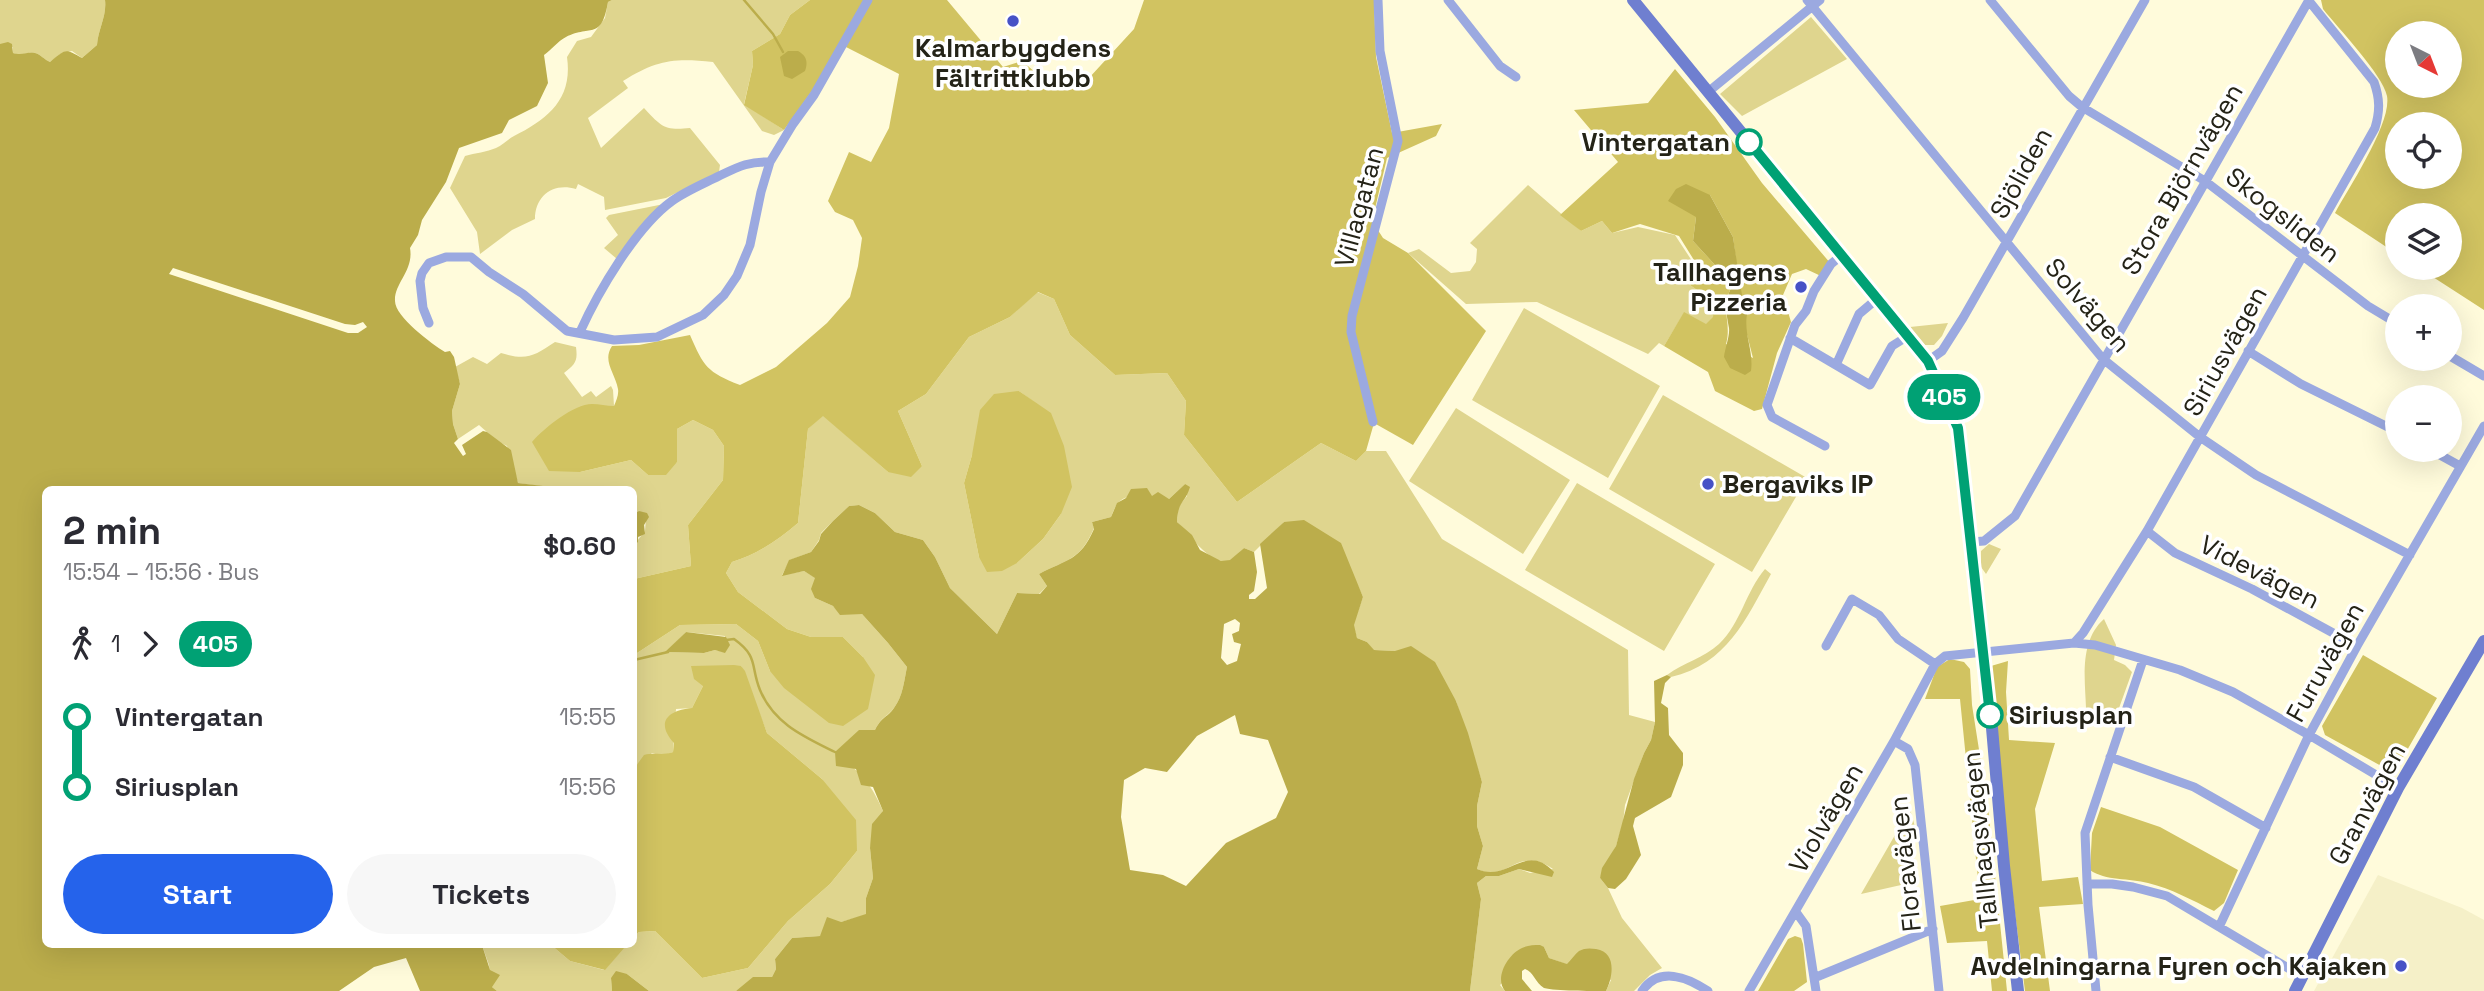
<!DOCTYPE html>
<meta charset="utf-8">
<style>
:root{--surface:#fff;--page:#f7f7f7;--text:#2b2b33;--muted:#7c7c81;--accent:#2563eb}
body{margin:0;font-family:"Space Grotesk",sans-serif;background:var(--page);color:var(--text);height:100vh;display:flex;flex-direction:column;font-size:26px;white-space:nowrap}
*{box-sizing:border-box;margin:0}
p{font-size:23px;color:var(--muted)}
.icon{flex:none;width:38px;height:38px;fill:none;stroke:currentColor;stroke-width:2;stroke-linecap:round;stroke-linejoin:round}
.map{position:relative;flex:1;overflow:hidden}
.side{position:absolute;left:42px;top:486px;width:595px;height:462px;display:flex;flex-direction:column;background:var(--surface);border-radius:10px;box-shadow:0 7px 28px #0002}
.side>*{flex:none}
.badge{padding:0 14px;border-radius:23px;font-size:24px;line-height:46px}
.needle{width:46px;rotate:138deg}
.controls{position:absolute;left:2385px;top:21px;display:grid;gap:14px}
.controls a{display:grid;place-items:center;width:77px;height:77px;border-radius:50%;background:var(--surface);box-shadow:0 7px 28px #0002;font-size:35px}
.map>.badge{position:absolute;translate:-50% -50%;box-shadow:0 0 0 4px #fff}
.legs{display:flex;align-items:center;gap:10px;height:77px;padding:0 21px;font-size:23px}
.legs p{margin-inline-start:auto}
.summary{display:flex;align-items:center;justify-content:space-between;height:119px;padding:0 21px}
h1{font-size:38px;font-weight:600;line-height:52px}
.cta{display:flex;gap:14px;margin-top:auto;padding:14px 21px}
.cta a{flex:1;height:80px;border-radius:42px;background:var(--accent);color:#fff;font-size:28px;font-weight:600;line-height:80px;text-align:center}
.cta a+a{background:var(--page);color:var(--text)}
ul{padding:0 21px;list-style:none}
li{display:flex;align-items:center;gap:24px;height:70px;font-size:26px}
li i{display:grid;place-items:center;width:10px;height:100%;margin:0 9px;background:currentColor}
li i::after{content:'';width:18px;height:18px;margin:-9px;border:5px solid;border-radius:50%;background:var(--surface)}
li p{margin-inline-start:auto}
li:first-child i{background:linear-gradient(#0000 50%,currentColor 0)}
li:last-child i{background:linear-gradient(currentColor 50%,#0000 0)}
.map>svg:first-child{display:block}
.built{fill:#f5f0c8}
.green{fill:#dfd58e;fill-rule:evenodd}
.forest{fill:#d1c361;fill-rule:evenodd}
.water{fill:#bbad4b;fill-rule:evenodd}
.pier{fill:#fffbdb}
.lines{fill:none;stroke-linecap:round;stroke-linejoin:round}
.stream{stroke:#bbad4b;stroke-width:2.5}
.street{stroke:#9ba9e0;stroke-width:9}
.secondary{stroke:#6f7fd0;stroke-width:12}
.line-1-casing{stroke:#fff;stroke-width:16}
.line-1{stroke:#00a174;stroke-width:10}
.poi-dot{fill:#4651c6;stroke:#fff;stroke-width:2.5}
.stop-1-dot{fill:#fff;stroke:#00a174;stroke-width:3.5}
.labels{text-anchor:middle;stroke-width:7;stroke-linejoin:round;paint-order:stroke}
.poi-label{font-size:26px;font-weight:bold;fill:#242317;stroke:#fff;text-anchor:end}
.stop-label{font-size:26px;font-weight:bold;fill:#242317;stroke:#fff;text-anchor:end}
.street-label{font-size:26px;fill:#242317;stroke:#fff}
</style>
<div class="map">
<svg width="2484" height="991" viewBox="0 0 2484 991">
<rect width="100%" height="100%" fill="#fffbdb"/>
<path class="built" d="M2378 875 2462 908 2484 920V991H2314Z"/>
<path class="green" d="M0 0H105C107 16 98 29 97 45L82 58 72 51 60 54 50 62C45 60 40 54 35 53 28 51 24 57 13 53V47L0 44Z
M612 0H810L790 15 780 34 752 51 753 65 744 104 784 130 774 135 762 131 713 62C673 58 657 60 623 81L628 88 588 118 601 148 644 108C661 126 664 131 690 128L720 165 719 172 666 198 605 210 604 197 578 184 576 189C553 182 535 196 535 219L512 230 480 254 477 232 450 188 465 156C475 153 487 152 496 148 503 145 508 139 514 136 548 119 573 99 567 57L577 41 591 37 605 18 608 2Z
M1811 17 1847 59 1742 116 1720 94Z
M1528 185 1581 231 1602 221 1612 233 1638 227 1675 235 1694 264 1690 285 1714 302 1713 318 1706 325 1684 313 1664 346 1659 343 1648 354 1537 302 1466 304 1408 253 1419 249 1451 273 1470 271 1476 262 1477 249 1470 243Z
M664 204 617 259 604 248 618 235 606 218 609 215Z
M1037 292 1054 299 1070 335 1115 375 1167 373 1186 401 1184 435 1237 502 1321 443 1356 461 1366 451H1386L1442 539 1628 650 1629 715 1655 722 1651 740 1644 753 1625 805 1623 823 1616 846 1600 878 1608 888 1622 918 1662 968 1650 975 1634 991H1606L1611 980 1549 958 1544 947 1500 985 1505 991H1470L1481 899 1477 883 1486 876H1499L1519 869 1530 873 1553 869C1516 844 1509 884 1477 869L1483 846 1477 826V806L1482 782 1456 701 1395 651 1373 650 1367 642 1357 638 1353 625 1363 597 1353 575 1284 522 1254 552 1244 548C1240 551 1235 557 1231 560 1212 569 1189 533 1177 522L1178 507 1187 496 1185 484 1169 499C1156 497 1130 491 1119 502 1115 506 1113 512 1111 517L1092 522 1094 528C1080 561 1067 559 1039 574L1047 586 1039 594 1017 593 997 634 950 588 935 557 923 540 895 532 875 513 859 505 849 506 833 521 821 533 819 540 811 552 790 560 782 575 804 571 816 578 815 598 833 606 841 614H862L888 643 907 667C904 681 903 696 894 708 886 718 882 716 875 730L844 745 835 753C860 772 870 781 883 811L870 848 873 878 866 898V915L841 922 820 936 792 938 775 959 776 969 772 977 736 991H649L627 974 611 978 612 991H497L492 987 489 965 482 945H551L570 961 604 970 627 945H634V937L639 932 655 931 702 978 748 968 788 921 830 884 857 851 822 779 767 733 741 666 703 686 692 708 676 709 673 752 662 756 652 753 636 766 634 776V655L680 625 736 624 758 641 770 671 863 657 843 637H811L787 629 738 592 726 573 732 562C758 554 778 540 798 523L808 429 823 415 888 472 922 466 898 411 926 394 969 337 1010 317ZM1019 391 1034 402 1061 514 1043 539 1017 563 979 557 964 483 972 455ZM686 632 725 636V652L715 650 704 653 666 652Z
M1524 308 1660 386 1608 478 1472 400Z
M1948 323 1942 336 1934 345H1925L1910 327Z
M555 342 576 347C578 362 575 364 564 373L582 397 591 391 596 397 611 386 613 390 614 406H604L580 472 631 460 648 475 677 462V429L693 420 713 430 724 446 723 480 688 525 691 566 634 579V545L645 531 646 520 639 511 634 513V490H548L546 487 518 483 507 446 497 441 479 425 458 439 453 424 452 411 460 384 455 367 473 357 487 364 501 353C527 361 534 356 555 342Z
M1663 395 1807 478 1752 572 1609 489Z
M1456 408 1570 480 1523 554 1409 481Z
M1577 483 1715 564 1664 651 1525 570Z
M1989 544 2001 549 1986 574 1981 567V551Z
M1765 569 1771 574C1746 619 1727 664 1671 677L1667 675C1683 663 1704 658 1719 644 1741 623 1746 591 1765 569Z
M2104 619 2116 645 2114 660 2125 665 2132 672 2114 722 2086 708C2085 679 2079 641 2104 619Z
M1910 809 1915 827 1905 828 1910 883 1861 894Z"/>
<path class="forest" d="M810 0H947L1003 67 1022 61 1056 90 1089 78 1134 29 1144 0H1374L1376 57 1392 133 1442 124 1436 136 1387 158 1372 221 1383 238 1408 253 1486 331 1413 445 1374 423 1366 451 1356 461 1321 443 1237 502 1184 435 1186 401 1167 373 1115 375 1070 335 1054 299 1038 292 1010 317 969 337 926 394 898 411 922 466 911 477 888 472 823 416 808 429 798 523C778 540 758 554 732 562L726 573 738 592 787 629 811 637H843L863 657 875 675 868 709 843 726 829 723 784 688 770 671 758 641 736 624 680 625 634 655V579L691 566 688 525 723 480 724 446 713 430 693 420 677 429V462L666 475H648L631 460 580 472 549 471 532 442C544 428 574 404 592 404 599 404 607 406 614 406 616 401 619 395 618 389 615 373 602 361 612 346L639 345 690 335C704 367 707 372 740 385L776 367 827 323 850 297 858 266 862 238 853 220 835 212 828 201 849 152 871 162 889 128 899 74 844 46 784 130 744 105 753 65 752 51 780 34 790 15Z
M2321 0H2484V310L2419 268H2450V215H2398L2397 254 2335 213C2349 187 2392 123 2387 96 2383 75 2338 28 2323 9ZM2398 33H2450V86H2398ZM2398 124H2450V177H2398Z
M1675 69 1715 117 1762 183 1831 264 1823 277 1806 269 1792 274 1783 295 1791 322 1777 353 1762 409 1754 411 1715 391 1708 372 1664 346 1684 312 1706 324 1713 317 1714 302 1690 285 1697 265 1679 236 1640 224 1612 233 1602 221 1581 231 1560 215 1618 162 1574 110 1648 103ZM1710 195 1733 237 1744 323 1753 358 1726 344C1732 323 1720 310 1731 288L1726 277 1693 241 1696 217Z
M1019 391 1051 413 1064 446 1072 487 1061 514 1043 539 1017 563 1002 571 987 572 979 557 964 483 972 455 980 410 994 394Z
M2363 655 2437 698 2394 773 2325 735 2322 726Z
M1950 659 1964 662 1970 669 1972 705 1988 807 2007 991H1992L1987 941 1947 943 1940 906 1980 899 1960 699H1925L1937 667Z
M2008 661 2006 692 2009 740 2055 743 2035 809 2042 881 2078 877 2083 904 2039 907 2050 991H2025L2009 866 1991 666Z
M734 665 741 666 745 671 767 733 822 779 856 820 857 851 830 884 788 921 748 968 702 978 655 931 639 932 634 937V776L636 766 644 755C655 752 662 756 673 752L674 743C654 721 670 710 692 708L703 686 694 679 691 666Z
M2101 807 2160 827 2238 870 2224 903 2214 911C2192 900 2172 889 2148 883 2130 878 2105 881 2090 870L2092 833Z
M1795 936 1801 938 1803 944 1807 982 1794 991H1758L1788 939Z
M551 945H627L605 970 570 961Z"/>
<path class="water" d="M105 0H612L608 2C601 41 592 24 566 37 558 41 551 50 544 55L548 83 537 106 509 120 502 133 459 148 446 182 422 220 418 235 410 248C414 271 394 283 395 301 395 317 432 344 445 352L450 351 454 357 460 384 452 411 453 424 458 439 454 443 463 456 466 454 462 445 483 431 487 432 511 450 518 483 543 486 548 490H46V945H482L490 970 500 975 492 987 497 991H420L406 958 374 967 339 991H0V44L8 42 12 44 13 53C23 56 28 51 35 53 40 54 45 60 50 62 67 48 65 49 82 58L97 45C98 29 107 16 105 0Z
M788 51H798C807 56 808 62 805 71L792 79 784 76 780 57Z
M1686 184 1710 195 1733 237 1742 295 1748 310C1742 331 1754 350 1751 371L1745 375 1730 368 1724 357C1725 348 1730 336 1729 328 1726 312 1724 303 1731 288L1726 277 1693 241 1696 217 1668 201 1676 189Z
M1185 484 1190 487C1185 504 1178 500 1177 522L1192 535 1200 550 1221 561 1230 560 1244 548 1254 552 1257 572 1254 591 1249 595V599H1255L1267 588 1260 544 1284 522 1304 520 1341 543 1363 597 1354 625 1357 638 1367 642 1374 650 1395 651 1411 646 1435 662 1456 701 1468 733 1482 782 1477 806V826L1483 846 1477 869C1508 883 1525 841 1554 872L1552 877 1519 869 1499 876H1486L1477 883 1481 899 1470 991H736L753 977H772L776 969 775 959 792 938 820 936 827 917 841 922 866 914V898L873 878 870 848 872 824 883 811 873 787 861 785 856 769 836 766 835 752 859 730H875C882 716 887 718 894 708 903 696 904 681 907 667L888 643 862 614 840 615 833 606 815 598 811 589 815 578 804 571 782 576 789 560 811 552 819 541 821 534 833 521 849 506 859 505 875 513 895 532 923 540 935 557 950 588 997 634 1017 593 1040 594 1047 586 1039 574C1067 559 1080 561 1094 529L1092 522 1111 517 1117 503 1126 498 1131 489 1147 488 1152 496 1158 492 1169 499ZM1235 619 1240 623 1239 631 1232 634 1234 642 1241 644 1237 661 1227 665 1221 658 1224 624ZM1235 715 1240 734 1268 740 1288 792 1276 818 1226 843 1186 886 1163 875 1130 870 1121 817 1124 780 1145 768 1167 772 1197 736Z
M639 511 647 513 649 517 644 525 645 534 638 537V542L634 545V513Z
M686 632 726 637 730 645 725 653 715 650 704 653 665 652Z
M1667 675 1671 677 1665 683 1661 703 1668 708 1669 735 1683 753V765L1671 797 1635 818 1633 826 1641 855 1626 879 1615 889 1608 888 1600 878 1602 868 1616 846 1634 779 1644 753 1651 740 1655 722 1654 681Z
M1540 945 1544 947 1549 958 1567 964C1571 960 1575 954 1579 951 1584 948 1590 948 1596 949 1617 952 1613 977 1606 991 1590 991 1556 991 1544 988 1535 983 1534 972 1525 969L1522 971V979L1532 991H1505C1494 978 1508 954 1522 948 1528 945 1534 945 1540 945Z
M616 971 627 974 649 991H612L611 978Z"/>
<path class="pier" d="M173 268 345 324 355 325 363 322 367 327 358 333H348L169 274Z"/>
<g class="lines">
<path class="stream" d="M744 0 773 34 783 52
M726 640 734 639C759 657 750 665 760 690 774 724 805 737 835 752
M634 660 668 652"/>
<path class="street" d="M1448 0 1500 66 1516 77
M1807 0 2103 359 2200 437 2256 475 2410 555
M1990 0 2069 96 2082 107 2205 181 2368 306 2398 324
M1708 92 1820 0
M429 323 423 308 420 281 422 273 429 263 446 257H471L489 272 523 294 567 331 614 340 657 337 703 315 724 295 737 276 750 245 761 192 770 162 793 124 814 95 868 0
M580 332C598 292 636 227 672 201 686 191 703 184 719 176 738 167 749 161 770 162
M1790 338 1870 385 1892 346 1908 336
M2248 351 2301 384 2398 432
M2450 356 2484 376
M1928 361 1942 351 1963 318 2145 0
M1836 365 1859 314 1878 298
M1373 422 1351 332 1352 316 1398 141 1380 51 1378 0
M1825 446 1772 417 1767 405 1795 325 1806 311 1814 291 1831 264 1842 255
M2431 450 2460 466
M2147 531 2175 553 2252 589 2357 646
M1971 542 1984 541 2015 516 2309 0
M2074 643 2095 645 2180 670 2233 692 2309 735 2398 788
M1826 646 1852 599 1879 615 1898 639 1935 664
M1894 741 1908 749 1915 765 1939 991
M2110 757 2194 787 2266 828
M2087 884H2112L2133 887 2167 896 2303 977
M1796 912 1806 926 1816 991
M2219 927 2309 735 2357 646 2484 426
M1814 978 1933 929
M1642 991C1659 966 1687 977 1708 991
M1749 991 1894 741 1935 664 1945 656 2074 643 2083 633 2147 531 2375 128C2380 111 2380 99 2374 82L2309 1
M2096 991 2088 905 2085 833 2143 660"/>
<path class="secondary" d="M1633 0 1928 361 1958 428 1990 705 2004 866 2018 991
M2295 991 2398 788 2484 641"/>
</g>
<g class="lines">
<defs>
<path id="line-1" d="M1749 142 1928 361 1958 428 1990 715"/>
</defs>
<use href="#line-1" class="line-1-casing"/>
<use href="#line-1" class="line-1"/>
</g>
<g class="poi-dot">
<circle cx="1013" cy="21" r="7"/>
<circle cx="1801" cy="287" r="7"/>
<circle cx="1708" cy="484" r="7"/>
<circle cx="2401" cy="966" r="7"/>
</g>
<g class="stop-1-dot">
<circle cx="1749" cy="142" r="12"/>
<circle cx="1990" cy="715" r="12"/>
</g>
<g class="labels">
<g class="poi-label">
<text x="1013" y="57" text-anchor="middle">Kalmarbygdens<tspan x="1013" dy="30">Fältrittklubb</tspan></text>
<text x="1787" y="281">Tallhagens<tspan x="1787" dy="30">Pizzeria</tspan></text>
<text x="1722" y="493" text-anchor="start">Bergaviks IP</text>
<text x="2387" y="975">Avdelningarna Fyren och Kajaken</text>
</g>
<g class="stop-label">
<text x="1730" y="151">Vintergatan</text>
<text x="2009" y="724" text-anchor="start">Siriusplan</text>
</g>
<g class="street-label">
<text transform="translate(2021 173) rotate(-61)" y="9">Sjöliden</text>
<text transform="translate(2182 179) rotate(-60)" y="9">Stora Björnvägen</text>
<text transform="translate(1359 207) rotate(-75)" y="9">Villagatan</text>
<text transform="translate(2283 215) rotate(38)" y="9">Skogsliden</text>
<text transform="translate(2088 305) rotate(49)" y="9">Solvägen</text>
<text transform="translate(2225 351) rotate(-61)" y="9">Siriusvägen</text>
<text transform="translate(2260 572) rotate(27)" y="9">Videvägen</text>
<text transform="translate(2325 662) rotate(-61)" y="9">Furuvägen</text>
<text transform="translate(2367 804) rotate(-62)" y="9">Granvägen</text>
<text transform="translate(1826 818) rotate(-60)" y="9">Violvägen</text>
<text transform="translate(1980 840) rotate(-96)" y="9">Tallhagsvägen</text>
<text transform="translate(1905 864) rotate(-96)" y="9">Floravägen</text>
</g>
</g>
</svg>
<div class="controls">
<a><svg class="needle" viewBox="-14 -14 28 28"><path d="M0-13l5 13h-10z" fill="#e53935"/><path d="M0 13l5-13h-10z" fill="#7c7c81"/></svg></a>
<a><svg class="icon" aria-label="locate" viewBox="0 0 24 24"><circle cx="12" cy="12" r="6"/><path d="M12 2v4M12 18v4M2 12h4M18 12h4"/></svg></a>
<a><svg class="icon" aria-label="layers" viewBox="0 0 24 24"><path d="M12 4l9 5-9 5-9-5zM3 14l9 5 9-5"/></svg></a>
<a>+</a>
<a>−</a>
</div>
<b class="badge" style="left:1944px;top:397px;background:#00a174;color:#fff">405</b>
<section class="side">
<div class="summary"><div><h1>2 min</h1><p>15:54 – 15:56 · Bus</p></div><b>$0.60</b></div>
<div class="legs"><svg class="icon" aria-label="walk" viewBox="0 0 24 24"><circle cx="13" cy="4" r="2"/><path d="M13 8l-2 6 4 7M11 14l-3 7M7 12l3-4h3l4 4"/></svg>1<svg class="icon" aria-label="forward" viewBox="0 0 24 24"><path d="M9 5l7 7-7 7"/></svg><b class="badge" style="background:#00a174;color:#fff">405</b></div>
<ul>
<li><i style="color:#00a174"></i><b>Vintergatan</b><p>15:55</p></li>
<li><i style="color:#00a174"></i><b>Siriusplan</b><p>15:56</p></li>
</ul>
<div class="cta"><a>Start</a><a>Tickets</a></div>
</section>
</div>
